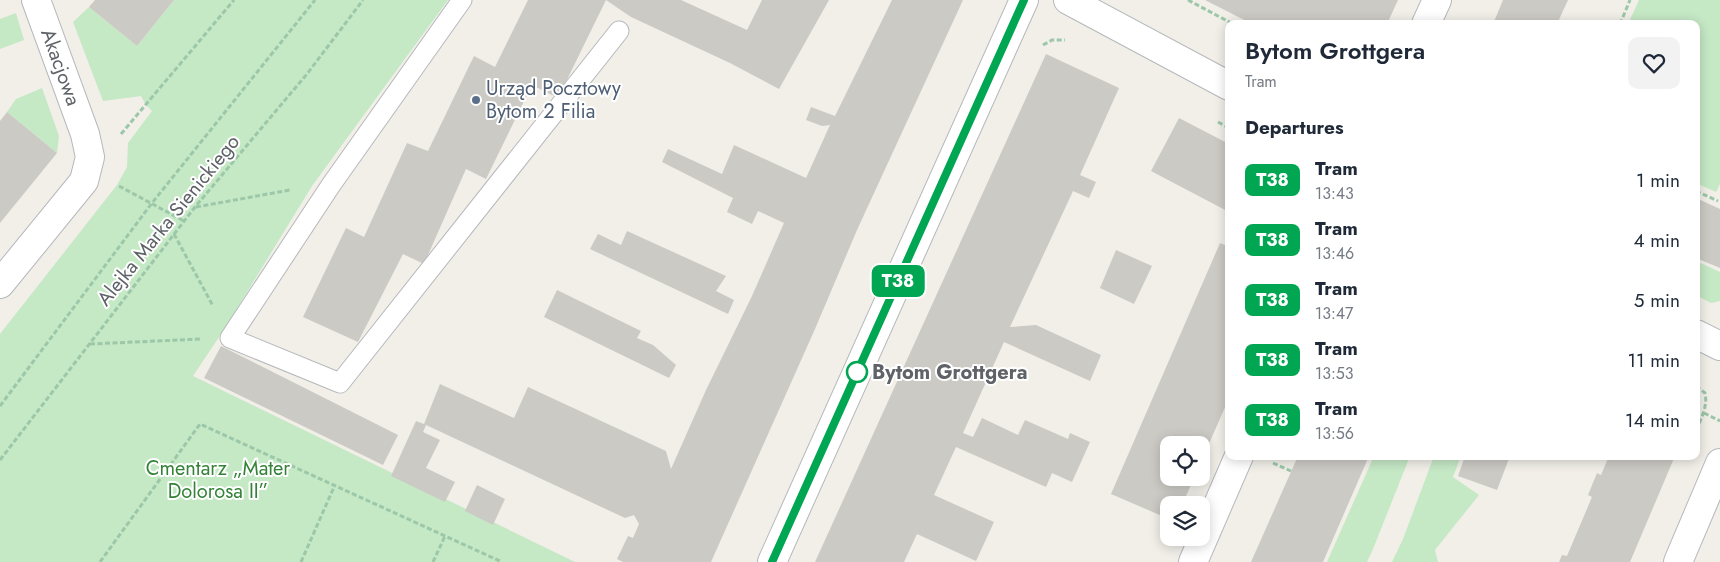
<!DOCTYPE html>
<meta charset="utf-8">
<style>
:root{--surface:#fff;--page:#f2f2f3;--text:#1f2937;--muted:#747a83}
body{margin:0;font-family:Jost,sans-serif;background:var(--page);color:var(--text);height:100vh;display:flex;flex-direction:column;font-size:19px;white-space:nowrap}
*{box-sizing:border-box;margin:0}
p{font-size:16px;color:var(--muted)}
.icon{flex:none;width:28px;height:28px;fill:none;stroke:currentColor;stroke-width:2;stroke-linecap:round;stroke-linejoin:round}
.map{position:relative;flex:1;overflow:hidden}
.details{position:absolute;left:1225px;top:20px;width:475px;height:440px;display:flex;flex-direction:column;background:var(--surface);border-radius:10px;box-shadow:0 2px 12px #0003}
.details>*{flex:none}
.badge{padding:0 10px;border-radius:8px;font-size:18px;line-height:32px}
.fabs{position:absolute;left:1160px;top:436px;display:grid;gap:10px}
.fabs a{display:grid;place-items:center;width:50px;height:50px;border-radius:10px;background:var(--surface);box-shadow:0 2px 12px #0003;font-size:25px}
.map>.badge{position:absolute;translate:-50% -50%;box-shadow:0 0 0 2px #fff}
h2{padding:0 20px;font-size:19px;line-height:45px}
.round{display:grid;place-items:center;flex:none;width:52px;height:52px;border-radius:10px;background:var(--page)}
.headline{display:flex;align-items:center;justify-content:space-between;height:85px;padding:0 20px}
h1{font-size:24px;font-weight:600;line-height:38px}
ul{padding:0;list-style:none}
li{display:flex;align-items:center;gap:15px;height:60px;padding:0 20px}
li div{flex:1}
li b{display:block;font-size:19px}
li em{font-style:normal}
li .badge{min-width:55px;font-weight:700;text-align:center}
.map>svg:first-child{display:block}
.green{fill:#c5e8c5}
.building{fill:#cccac5}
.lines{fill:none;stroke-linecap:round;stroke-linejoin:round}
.lane-casing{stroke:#b5b8bc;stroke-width:21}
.street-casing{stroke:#b5b8bc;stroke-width:30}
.path{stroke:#9cc7a9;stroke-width:3;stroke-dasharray:5 2.5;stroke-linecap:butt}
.lane{stroke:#fff;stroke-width:19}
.street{stroke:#fff;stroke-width:28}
.tram{stroke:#b6b7b8;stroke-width:1}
.line-casing{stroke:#fff;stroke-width:11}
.line{stroke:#00a651;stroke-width:8}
.service-dot{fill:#5c6f8a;stroke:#fff;stroke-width:2}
.stop-dot{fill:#fff;stroke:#00a651;stroke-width:2.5}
.labels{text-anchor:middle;stroke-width:4;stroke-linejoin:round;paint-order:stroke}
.street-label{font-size:20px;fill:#5f6368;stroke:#fff}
.service-label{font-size:20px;fill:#4e5e75;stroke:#fff;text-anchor:start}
.stop-label{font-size:20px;font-weight:bold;fill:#5f6368;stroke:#fff;text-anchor:start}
.park-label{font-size:20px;fill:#348238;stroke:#fff}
</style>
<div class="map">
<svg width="1720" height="562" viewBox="0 0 1720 562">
<rect width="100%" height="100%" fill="#f1efe8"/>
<path class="green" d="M174 0H448L312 186 225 328 193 376 575 562H0V334L117 185 127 167 128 143 152 111 146 105 141 96 103 101 73 22 89 7 137 46Z
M1639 0H1720V184L1716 192 1696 183V24H1628Z
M16 13 24 40 0 49V19Z
M42 88 59 136 57 153 7 112 16 99Z
M1696 261 1720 272V301L1711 303 1696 295Z
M1374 456H1410L1373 549 1367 562H1327Z
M1434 456H1461L1453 477 1479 495 1435 550 1438 562H1392L1403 539Z"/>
<path class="building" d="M95 0H174L137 46 89 7Z
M528 0H606L558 98 532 85 486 179 466 169 424 264 403 254 358 342 303 317 346 228 364 237 407 143 428 151 474 56 495 67Z
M606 0H681L747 30 762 0H829L779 89 730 63 631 17Z
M892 0H963L857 230 815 329 711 562H623L617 559 628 536 633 538 639 524 634 515 625 518 426 425 423 432 440 440 426 468 455 482 445 502 391 476 416 421 424 424 440 384 514 418 528 387 666 451 671 469 706 390 752 296 784 223 758 211 752 224 727 212 733 198 662 162 668 149 722 174 734 145 806 178 830 125 822 126 806 120 811 107 835 116Z
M1205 0H1398L1387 24H1252Z
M1503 0H1568L1557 24H1493Z
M1046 54 1119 88 1080 175 1096 182 1089 198 1073 191 1010 327 1036 325 1101 355 1090 381 1004 342 963 433 973 437 982 418 1018 435 1025 420 1068 439 1070 433 1090 442 1072 482 1052 473 1046 487 956 447 934 495 994 522 976 561 917 534 904 562H815Z
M7 112 57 153 0 223V121Z
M1179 118 1229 144V212L1151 171Z
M1696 198 1720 209V268L1696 258Z
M627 231 726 276 716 291 734 300 728 314 590 249 598 234 621 245Z
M1220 243 1229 247V398L1201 462V445H1169V478H1194L1182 505H1169V519L1111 494Z
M1116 250 1152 266 1134 304 1100 288Z
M557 290 641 331 637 338 653 345 676 365 669 378 544 317Z
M221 346 398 435 383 465 204 378Z
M1298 456H1369L1323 562H1251Z
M1465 456H1510L1497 490 1458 476Z
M1609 456H1675L1630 562H1559L1562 555 1567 556 1592 497 1588 495 1597 473 1601 475Z
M477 485 505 499 493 525 465 511Z"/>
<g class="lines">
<defs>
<path id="lane" d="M462 0 331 185 230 338 340 383 619 31"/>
<path id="street" d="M1068 0 1229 86
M1426 24 1437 0
M0 284 84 181 90 157 85 134 36 0
M1696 334 1720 346
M772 562 1024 0
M1193 562 1239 456
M1678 562 1720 463"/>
</defs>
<use href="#lane" class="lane-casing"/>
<use href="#street" class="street-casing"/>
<path class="path" d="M1188 0 1233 24
M1620 24 1630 0
M1043 45 1052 40H1065
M1218 122 1229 128
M121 134 234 0
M119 186 184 221
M1696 191 1718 201
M196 207 290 190
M174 234 213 306
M90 344 201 339
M1696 386 1705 393C1708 406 1701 419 1696 430
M0 406 152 203 315 0
M1704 413 1720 421
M0 460 195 207 307 74 363 0
M1273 463 1291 471
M100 562 200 424 502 562
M301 562 334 487
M433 562 445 536"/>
<use href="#lane" class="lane"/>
<use href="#street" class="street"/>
<path class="tram" d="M772 562 1024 0"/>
</g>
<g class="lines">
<defs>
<path id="line" d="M772 562 1024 0"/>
</defs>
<use href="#line" class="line-casing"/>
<use href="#line" class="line"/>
</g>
<circle class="service-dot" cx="476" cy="100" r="5"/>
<circle class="stop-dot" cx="857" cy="372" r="10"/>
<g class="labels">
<g class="street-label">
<text transform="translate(61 67) rotate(70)" y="7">Akacjowa</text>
<text transform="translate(168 220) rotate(-51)" y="7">Alejka Marka Sienickiego</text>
</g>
<g class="service-label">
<text x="486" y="95">Urząd Pocztowy<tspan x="486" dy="23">Bytom 2 Filia</tspan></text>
</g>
<g class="stop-label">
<text x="872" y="379">Bytom Grottgera</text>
</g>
<g class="park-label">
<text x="218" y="475">Cmentarz „Mater<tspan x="218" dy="23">Dolorosa II”</tspan></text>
</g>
</g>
</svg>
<div class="fabs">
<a><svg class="icon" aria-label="locate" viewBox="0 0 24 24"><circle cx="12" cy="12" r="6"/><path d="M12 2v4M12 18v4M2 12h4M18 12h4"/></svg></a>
<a><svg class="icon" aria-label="layers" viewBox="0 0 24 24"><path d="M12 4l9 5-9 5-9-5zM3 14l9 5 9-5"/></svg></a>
</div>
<b class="badge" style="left:898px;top:281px;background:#00a651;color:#fff">T38</b>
<section class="details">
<div class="headline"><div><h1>Bytom Grottgera</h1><p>Tram</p></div><a class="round"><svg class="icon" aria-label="heart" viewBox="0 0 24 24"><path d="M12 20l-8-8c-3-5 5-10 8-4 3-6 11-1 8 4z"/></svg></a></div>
<h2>Departures</h2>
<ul>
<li><span class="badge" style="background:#00a651;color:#fff">T38</span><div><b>Tram</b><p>13:43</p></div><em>1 min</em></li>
<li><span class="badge" style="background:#00a651;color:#fff">T38</span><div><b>Tram</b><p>13:46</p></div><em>4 min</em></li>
<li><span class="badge" style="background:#00a651;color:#fff">T38</span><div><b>Tram</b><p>13:47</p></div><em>5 min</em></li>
<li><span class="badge" style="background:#00a651;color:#fff">T38</span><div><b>Tram</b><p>13:53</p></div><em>11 min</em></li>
<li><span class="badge" style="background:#00a651;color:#fff">T38</span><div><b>Tram</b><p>13:56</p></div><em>14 min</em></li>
</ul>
</section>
</div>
